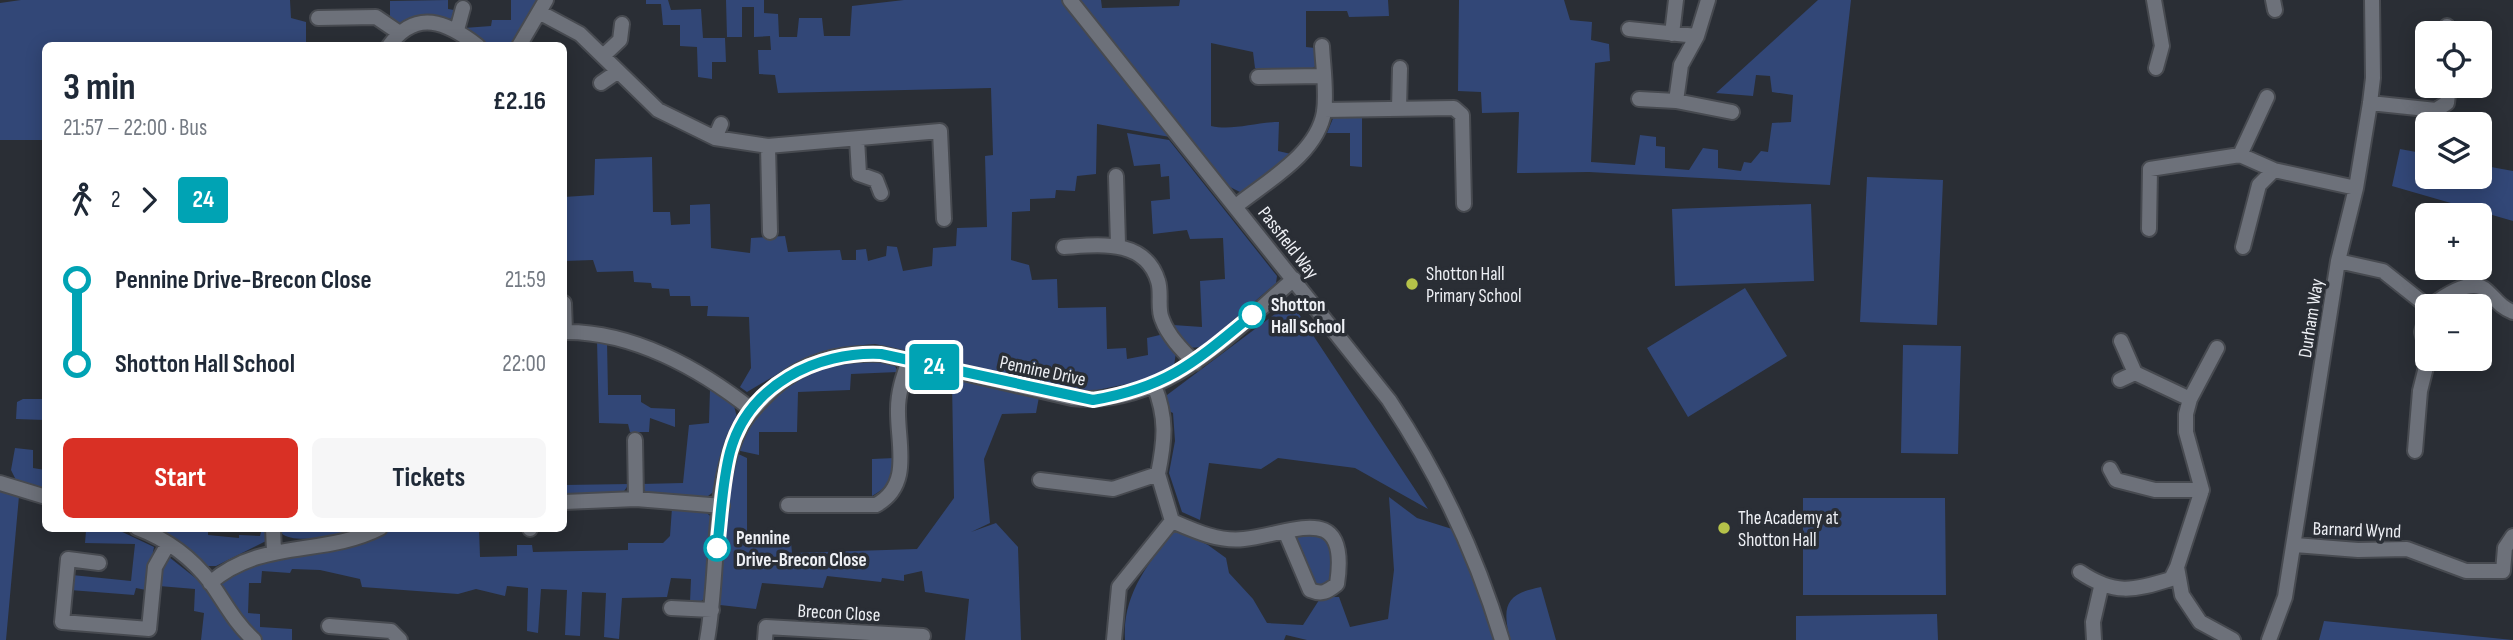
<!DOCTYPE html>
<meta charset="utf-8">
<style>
:root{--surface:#fff;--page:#f6f6f7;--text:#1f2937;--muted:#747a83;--accent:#d93025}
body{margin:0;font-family:"Sofia Sans Condensed",sans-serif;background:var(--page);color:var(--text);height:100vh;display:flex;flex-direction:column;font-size:26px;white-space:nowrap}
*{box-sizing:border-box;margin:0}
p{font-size:23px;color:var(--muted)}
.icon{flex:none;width:38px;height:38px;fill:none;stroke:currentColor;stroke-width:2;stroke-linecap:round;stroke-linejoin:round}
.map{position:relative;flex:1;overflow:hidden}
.details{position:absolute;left:42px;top:42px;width:525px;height:490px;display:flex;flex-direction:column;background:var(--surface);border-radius:10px;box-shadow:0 4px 18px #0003}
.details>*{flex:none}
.badge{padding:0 14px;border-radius:5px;font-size:24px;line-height:46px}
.buttons{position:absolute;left:2415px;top:21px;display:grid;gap:14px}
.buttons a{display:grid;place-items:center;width:77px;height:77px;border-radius:10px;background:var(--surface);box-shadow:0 4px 18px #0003;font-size:35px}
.map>.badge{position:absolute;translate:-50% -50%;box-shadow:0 0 0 4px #fff}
.legs{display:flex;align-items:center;gap:10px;height:77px;padding:0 21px;font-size:23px}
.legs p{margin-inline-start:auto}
.headline{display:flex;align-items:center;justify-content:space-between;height:119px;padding:0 21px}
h1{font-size:38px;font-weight:700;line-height:52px}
.action{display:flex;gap:14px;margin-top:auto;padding:14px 21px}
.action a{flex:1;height:80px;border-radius:10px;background:var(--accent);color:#fff;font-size:28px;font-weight:700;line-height:80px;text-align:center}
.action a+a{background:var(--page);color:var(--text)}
ul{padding:0 21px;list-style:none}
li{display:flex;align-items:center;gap:24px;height:84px;font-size:26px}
li i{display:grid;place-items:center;width:10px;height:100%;margin:0 9px;background:currentColor}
li i::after{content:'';width:18px;height:18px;margin:-9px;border:5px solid;border-radius:50%;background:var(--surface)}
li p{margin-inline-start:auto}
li:first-child i{background:linear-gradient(#0000 50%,currentColor 0)}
li:last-child i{background:linear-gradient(currentColor 50%,#0000 0)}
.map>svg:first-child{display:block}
.green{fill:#324777}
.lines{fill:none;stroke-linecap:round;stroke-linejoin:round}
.minor-casing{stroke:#474a50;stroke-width:18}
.minor{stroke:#6d717a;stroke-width:14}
.line-1-casing{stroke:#fff;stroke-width:16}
.line-1{stroke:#00a3b4;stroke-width:10}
.poi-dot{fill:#b5c249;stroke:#2a2e35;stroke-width:2.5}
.stop-1-dot{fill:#fff;stroke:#00a3b4;stroke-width:3.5}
.labels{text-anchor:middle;stroke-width:7;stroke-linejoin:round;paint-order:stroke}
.street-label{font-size:19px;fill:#edeff4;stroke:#2a2e35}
.poi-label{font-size:19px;fill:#edeff4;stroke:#2a2e35;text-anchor:start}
.stop-label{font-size:19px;font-weight:bold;fill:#edeff4;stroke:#2a2e35;text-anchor:start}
</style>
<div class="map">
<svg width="2513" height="640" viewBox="0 0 2513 640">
<rect width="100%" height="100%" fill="#2a2e35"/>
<path class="green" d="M21 0H290L291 18 306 22V45L46 46 45 140H0V3Z
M448 0V9L454 10 453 19 426 17 399 25 390 17V1Z
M511 0H537L511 45H485L464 28 491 26 492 20H511Z
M646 0H668L671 10 701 9 703 38H725L726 62H712V79L698 77 697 47 680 46V25H663L661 4H646Z
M726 0H764V13L778 14 779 37H797L799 18H822L824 36H850L852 6 904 0H1065L1170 137 1097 124 1096 174 1077 176 1075 191 1056 190 1055 198 1030 199V211L1012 212 1011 260 1029 265 1032 280 1057 279 1058 308 1106 307 1107 349 1126 348 1127 359 1148 355 1147 338 1164 334 1176 352 1174 366 1147 380 1087 392 875 344C818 348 795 364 747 392L740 387 751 368 749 317 707 316 708 306H691L690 296H670L669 289 652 288 651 283 634 282 633 271 597 272 593 260 564 261V197L594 195 595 159 652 157 653 212H670L671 225 690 224V205L710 204 711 248 750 253 751 238 785 236 788 252 840 250 842 260H856V250L866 249 868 261 886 256 887 246 897 247 903 271 932 266 933 248 956 246 957 228 987 227 985 156 993 155 991 88 778 93 775 75 759 74 758 50H771L770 36 754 37V7H742V37H727Z
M1080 0H1101L1102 8 1179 6 1180 0H1388L1389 16 1349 17 1347 11H1306V47L1315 48 1316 66 1305 72H1261L1255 68 1253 52 1211 43V126C1233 131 1255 122 1279 122L1278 151 1291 154 1242 193 1230 187Z
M1459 0H1564L1570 20 1592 22 1591 40 1609 44 1610 61 1595 63 1591 162 1635 165 1640 135 1656 137V146L1665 147V168L1689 170 1703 148 1718 150V168L1741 171 1744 162 1751 163 1761 151 1768 152 1772 123 1791 122 1793 95 1772 92 1770 76 1756 75 1753 96 1716 93 1818 0H1851L1830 185 1589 172 1517 173 1519 112 1482 113 1481 92 1458 91Z
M1362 114V167L1350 166V133H1327L1334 116Z
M1127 133 1169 140 1277 276 1276 283 1202 347 1188 348 1177 337 1173 325 1202 327 1200 281 1225 279 1223 238 1190 239 1187 230 1153 234 1151 201 1170 199 1169 176 1161 177 1160 164 1134 166Z
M2400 149 2427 154V177H2480V165L2513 171V221L2392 186Z
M1867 177 1943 180 1937 325 1860 322Z
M1811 204 1814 281 1675 286 1672 209Z
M1745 288 1787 356 1688 417 1647 348Z
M1291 302 1428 509 1355 468 1278 458 1261 469 1209 463 1200 520 1182 512 1169 473 1175 441 1173 413 1155 404Z
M597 340 607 341 608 395H641V402L651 408 675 409V427L650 418 649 432H630L628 424 599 423Z
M1903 345 1961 346 1958 454 1901 453Z
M855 356 892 360 898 372 851 374 850 390 798 392 797 432H759V455L736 450 745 428 788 381Z
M919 368 1039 397 1036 413 1002 414 984 459 990 523 971 532 996 523 1018 547 1021 640H965L969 599 925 592 922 571 904 575V581L882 578 881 582 827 576 823 588 762 583 756 609 720 605 728 482 734 452 747 458V542H791L792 553 917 549 954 498 952 382 909 379Z
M710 389 734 406 737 417 723 451 716 490 704 499 647 494 641 484 683 483 689 425 709 423Z
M23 399H45V420L16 419 17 402Z
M15 448 33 450V468L45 470V489L16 480 11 470Z
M895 458C893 477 889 487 872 496V459Z
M629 484 622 494 564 496V485Z
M0 490 19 496 6 640H0Z
M1389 497 1417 518 1452 529 1455 527 1494 640H1307L1286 635 1284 640H1125C1122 594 1149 563 1175 529L1208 545 1226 558 1229 573 1253 599 1267 623 1303 625 1321 597H1339L1350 627 1388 619 1394 570Z
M1803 498H1945L1946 595H1803Z
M672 508 706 512 711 517 705 598 699 603 690 602 691 579 671 578 667 597 622 598 619 639 604 637 606 593 582 592 580 636 565 635 567 590 541 589 538 633 527 631 528 588 507 586 505 596 476 589 458 594 362 587 360 579 320 570 292 569 290 573 262 571 261 583H249L248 613 260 614V627L292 629V640H262L235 611 218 582 263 559 369 541 390 529H479L480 557 517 556V545H532L533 552 628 550V543H663L670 536Z
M64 529H116L154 547 146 590 136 588 134 595 70 590 72 575 131 581 135 544 85 543 86 531Z
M151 529H208V535L239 538V535L260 536 262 529H268L266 541 216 566H205Z
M280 529 307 532 308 529H365C347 534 295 546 281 533Z
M1298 532H1316L1330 544 1332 582 1325 586 1312 585 1292 537Z
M169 557 198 580 243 640H201L204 613 194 611 195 589 159 586V570Z
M1541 587 1556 640H1510C1502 606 1505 594 1541 587Z
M1937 614 1938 640H1796V616Z
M2324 621 2513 640H2319Z"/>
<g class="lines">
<defs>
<path id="minor" d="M1070 0 1389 400C1439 475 1476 553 1502 640
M2154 0 2162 46 2156 68
M2273 0 2275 10
M539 12 580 34 658 110 715 138 768 146 940 131 944 219
M318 18 376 17 398 32
M2447 26V33
M1629 29 1697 36
M457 30 463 8
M1672 34 1676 0
M389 46C416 8 447 22 478 46
M519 46 546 0
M603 56 620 40 622 24
M1258 77 1323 76
M601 83 617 72
M1639 99 1676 101 1732 112
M1676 101 1681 65 1697 36 1708 0
M2370 103 2436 110 2447 103 2449 86
M1399 109 1400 68
M1324 110 1454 108 1462 115 1464 204
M715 138 721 124
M857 139 859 174 876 180 881 193
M768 146 770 232
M2240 155 2267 97
M1116 176 1118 244
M1236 206C1267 181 1317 154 1324 112 1327 91 1323 67 1322 46
M2149 229 2150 169 2240 155 2274 170 2356 188
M1064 247C1098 245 1145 238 1158 281 1162 293 1157 308 1162 319 1168 336 1182 350 1195 363
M2243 247 2259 185 2274 170
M2338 261 2383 271 2427 306
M564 303 565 332
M2431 306C2444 296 2472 277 2487 291 2497 300 2500 307 2513 312
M2427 315 2422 332 2427 350
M564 332C632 331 699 368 752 410
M2121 341 2135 373 2190 399
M2217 348 2190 399 2186 414V432L2202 490 2177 567 2182 595 2200 622 2233 640
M2120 380 2135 373
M635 440 636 499
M2415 451 2420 391 2428 359
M2110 469 2116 480 2155 490H2202
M1040 480 1113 489 1158 474C1165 439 1167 418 1154 385
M0 483 46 497
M564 502 636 499 722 506
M788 505H876C913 485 897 443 898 409 898 392 903 377 909 361
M1172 521C1195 531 1219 542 1244 539 1292 534 1350 499 1337 584 1327 592 1322 595 1310 590L1285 531
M137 528C166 539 192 558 211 583 225 603 235 623 254 640
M273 528 274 552
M530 529V528
M2295 545 2358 550 2407 549 2466 571H2503L2505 548 2513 536
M99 563 68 559 62 622 149 629 155 567 168 544
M2080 572C2114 595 2133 591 2171 579L2177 567
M210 583C262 538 323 557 380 528
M671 608 712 610
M329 626 391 631 400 640
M707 640C719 576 711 487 739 430 747 414 760 402 773 389 804 361 839 352 881 354L1072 398C1163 409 1231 333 1294 279
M765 640 766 627 923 636
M1114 640 1119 587 1172 521 1158 474
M2094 640 2093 622 2101 587
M2269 640 2285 597 2338 261 2356 188 2370 103 2373 78 2372 0"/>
</defs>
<use href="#minor" class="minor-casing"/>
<use href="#minor" class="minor"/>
</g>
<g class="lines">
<defs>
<path id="line-1" d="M717 548C721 516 722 483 730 452 748 385 817 351 881 354L1093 400C1168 387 1195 362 1252 315"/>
</defs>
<use href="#line-1" class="line-1-casing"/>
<use href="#line-1" class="line-1"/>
</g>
<g class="poi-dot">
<circle cx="1412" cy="284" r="7"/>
<circle cx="1724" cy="528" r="7"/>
</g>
<g class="stop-1-dot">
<circle cx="1252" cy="315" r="12"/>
<circle cx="717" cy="548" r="12"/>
</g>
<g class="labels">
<g class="street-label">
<text transform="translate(1289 242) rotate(52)" y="7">Passfield Way</text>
<text transform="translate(2310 318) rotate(-81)" y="7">Durham Way</text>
<text transform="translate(1043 370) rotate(12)" y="7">Pennine Drive</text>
<text transform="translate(2357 529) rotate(2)" y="7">Barnard Wynd</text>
<text transform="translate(839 612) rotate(3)" y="7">Brecon Close</text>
</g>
<g class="poi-label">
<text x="1426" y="280">Shotton Hall<tspan x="1426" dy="22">Primary School</tspan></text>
<text x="1738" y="524">The Academy at<tspan x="1738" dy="22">Shotton Hall</tspan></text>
</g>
<g class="stop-label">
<text x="1271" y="311">Shotton<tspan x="1271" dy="22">Hall School</tspan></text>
<text x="736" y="544">Pennine<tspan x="736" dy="22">Drive-Brecon Close</tspan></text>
</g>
</g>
</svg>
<div class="buttons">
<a><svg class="icon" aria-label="locate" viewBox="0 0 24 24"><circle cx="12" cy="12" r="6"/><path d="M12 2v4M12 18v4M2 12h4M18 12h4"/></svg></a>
<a><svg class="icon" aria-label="layers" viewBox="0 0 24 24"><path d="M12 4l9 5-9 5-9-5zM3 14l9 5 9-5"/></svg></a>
<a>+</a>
<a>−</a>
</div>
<b class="badge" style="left:934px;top:367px;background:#00a3b4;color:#fff">24</b>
<section class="details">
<div class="headline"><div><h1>3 min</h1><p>21:57 – 22:00 · Bus</p></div><b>£2.16</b></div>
<div class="legs"><svg class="icon" aria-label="walk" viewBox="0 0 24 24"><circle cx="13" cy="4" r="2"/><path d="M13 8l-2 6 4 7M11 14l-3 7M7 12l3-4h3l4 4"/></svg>2<svg class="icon" aria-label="forward" viewBox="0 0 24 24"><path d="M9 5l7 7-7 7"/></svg><b class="badge" style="background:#00a3b4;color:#fff">24</b></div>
<ul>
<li><i style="color:#00a3b4"></i><b>Pennine Drive-Brecon Close</b><p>21:59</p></li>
<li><i style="color:#00a3b4"></i><b>Shotton Hall School</b><p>22:00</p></li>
</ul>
<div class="action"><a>Start</a><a>Tickets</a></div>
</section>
</div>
